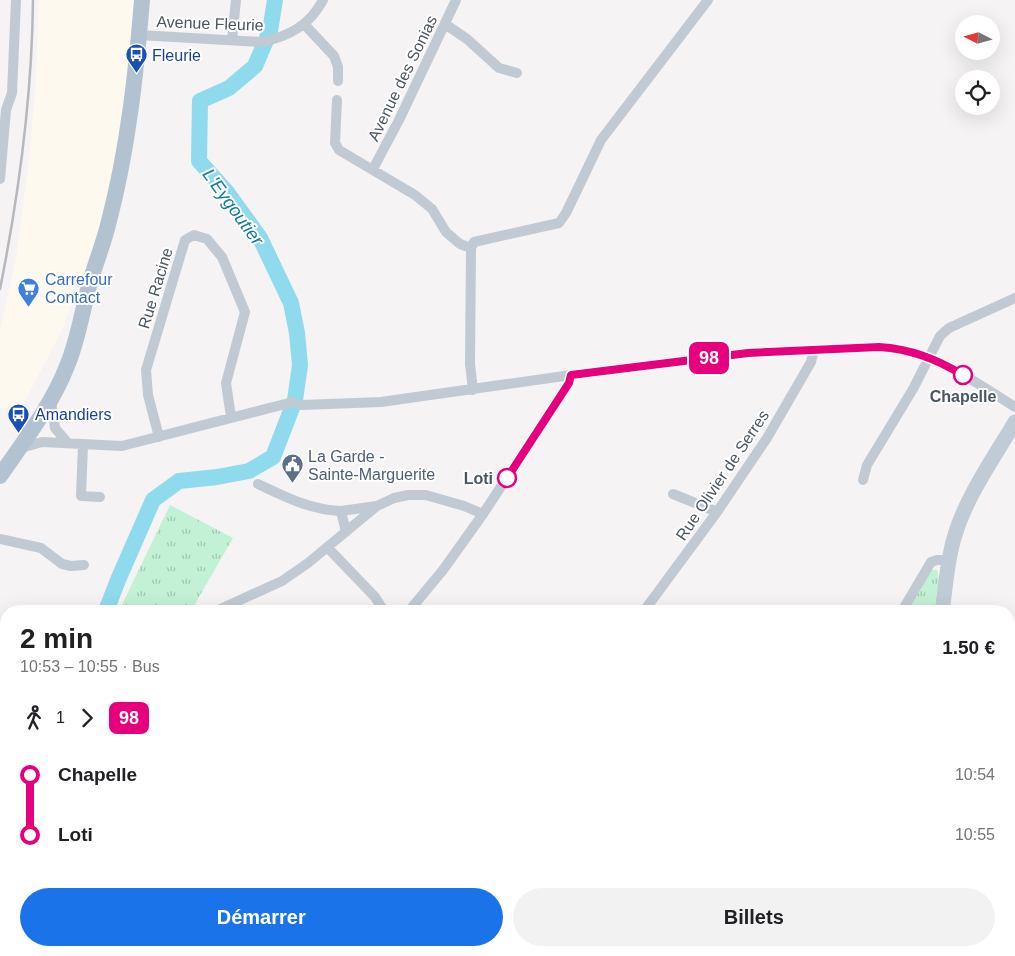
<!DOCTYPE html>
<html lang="fr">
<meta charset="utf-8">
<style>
:root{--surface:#fff;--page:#f2f2f2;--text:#202124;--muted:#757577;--accent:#1a73e8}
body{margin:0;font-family:Arial,sans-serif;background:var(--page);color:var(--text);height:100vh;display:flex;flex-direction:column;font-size:19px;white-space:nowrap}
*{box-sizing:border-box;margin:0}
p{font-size:16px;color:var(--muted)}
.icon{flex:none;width:28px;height:28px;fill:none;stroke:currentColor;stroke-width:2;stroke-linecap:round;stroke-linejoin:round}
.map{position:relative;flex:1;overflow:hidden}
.side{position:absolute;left:0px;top:605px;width:1015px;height:351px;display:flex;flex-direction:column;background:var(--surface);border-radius:20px 20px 0 0;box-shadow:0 5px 20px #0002}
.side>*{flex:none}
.badge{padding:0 10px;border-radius:8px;font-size:18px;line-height:32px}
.needle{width:32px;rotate:276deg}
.controls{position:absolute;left:955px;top:15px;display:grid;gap:10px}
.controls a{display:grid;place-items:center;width:45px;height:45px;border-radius:50%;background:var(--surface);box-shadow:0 5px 20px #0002;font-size:25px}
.map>.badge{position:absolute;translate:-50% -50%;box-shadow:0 0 0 2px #fff}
.legs{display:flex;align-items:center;gap:8px;height:55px;padding:0 20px;font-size:16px}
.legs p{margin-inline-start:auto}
.head{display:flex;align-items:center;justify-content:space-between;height:85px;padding:0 20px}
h1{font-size:28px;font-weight:800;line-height:38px}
.button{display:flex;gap:10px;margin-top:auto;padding:10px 20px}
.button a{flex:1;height:58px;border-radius:30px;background:var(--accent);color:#fff;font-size:20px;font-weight:800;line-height:58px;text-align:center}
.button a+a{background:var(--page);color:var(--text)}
ul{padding:0 20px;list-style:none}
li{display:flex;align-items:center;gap:18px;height:60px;font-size:19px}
li i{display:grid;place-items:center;width:8px;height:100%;margin:0 6px;background:currentColor}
li i::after{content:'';width:12px;height:12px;margin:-6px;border:4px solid;border-radius:50%;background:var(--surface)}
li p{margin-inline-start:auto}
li:first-child i{background:linear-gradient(#0000 50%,currentColor 0)}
li:last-child i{background:linear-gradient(currentColor 50%,#0000 0)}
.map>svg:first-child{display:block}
.commercial{fill:#fdf9ef}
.park{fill:url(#park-tufts)}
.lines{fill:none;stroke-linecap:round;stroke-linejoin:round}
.river{stroke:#90daee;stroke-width:16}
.street{stroke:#c1cad2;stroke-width:10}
.secondary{stroke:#c1cbd6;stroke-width:15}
.primary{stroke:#b3c2d1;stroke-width:16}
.rail{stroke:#b5b8bd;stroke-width:2.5}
.line-1-casing{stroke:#fff;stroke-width:11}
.line-1{stroke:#e6007e;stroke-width:8}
.stop-1-dot{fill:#fff;stroke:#e6007e;stroke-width:2.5}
.labels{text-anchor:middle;stroke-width:4;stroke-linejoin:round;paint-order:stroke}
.street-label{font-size:16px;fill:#4a5661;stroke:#fff}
.transit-label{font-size:16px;fill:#164399;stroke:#fff;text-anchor:start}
.shop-label{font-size:16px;fill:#366cbe;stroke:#fff;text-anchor:start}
.stop-label{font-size:16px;font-weight:bold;fill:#4a5661;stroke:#fff}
.service-label{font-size:16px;fill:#4e5e75;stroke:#fff;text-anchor:start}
.water-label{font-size:18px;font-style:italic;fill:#0c7c9b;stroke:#fff}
</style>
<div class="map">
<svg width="1015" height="956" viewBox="0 0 1015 956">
<defs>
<pattern id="park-tufts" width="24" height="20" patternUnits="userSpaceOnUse" patternTransform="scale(1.25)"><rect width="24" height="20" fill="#c3f1d5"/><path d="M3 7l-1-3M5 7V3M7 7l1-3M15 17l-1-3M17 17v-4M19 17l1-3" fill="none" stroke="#a0c6b0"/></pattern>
</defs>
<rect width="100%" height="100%" fill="#f5f3f3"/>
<path class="commercial" d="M39 0H136L122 123 108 205 63 328 20 411 0 407V329L16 258 29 158 35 91Z"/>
<path class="park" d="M170 505 233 538 191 611H119Z
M931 570H937L939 579 934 611H905Z"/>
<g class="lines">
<path class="river" d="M106 611 118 580 153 500 179 481 217 477 249 471 273 457 295 400 300 365 297 333 291 303 260 238 226 191 199 161 200 101 229 88 255 66 270 31 275 0
M0 665 6 662"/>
<path class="street" d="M304 24 334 56 338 67V81
M445 24 467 39 499 68 517 73
M139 35 261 42C289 37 310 25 323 0
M232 40 236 0
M337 100 335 143 339 150 415 195 432 209 446 232 460 244 471 248
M373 169 399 120 456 0
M0 179 6 110 12 93 16 0
M471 248 474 242 559 223 566 213 601 140 708 0
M471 248 470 364 473 390
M51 401 55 428 67 442
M302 405 381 402 571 375 748 353 879 347C931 350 972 380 1015 407
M159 437 148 395 146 370 185 240 194 235 207 239 222 257 245 312 226 383 231 417
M83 445 81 496 100 497
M21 448 42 442 122 446 293 402
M863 480 867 465 913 389 940 336 949 328 1015 298
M258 484C285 497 311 510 341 511L346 532
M673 494 717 512
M341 511 377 506
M0 539 41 548 62 564 71 566 84 565
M327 547 375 597 384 611
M216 611 282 581 308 563 377 506 394 498 408 495H426L464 506 483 514
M409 611 443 570 483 514 569 383 571 375
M644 611 717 512 767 438 811 362 814 350
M902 611 931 562 937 560H949
M2 682 6 684
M1009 860 1015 846
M796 950 801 956
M823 950V956
M393 952 394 950
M490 952V950
M13 956 17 950
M153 956 156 950
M934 956 938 950"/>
<path class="secondary" d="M942 611C946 586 947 559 955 535 966 497 995 456 1015 422
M902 956 903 950"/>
<path class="primary" d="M0 476C24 441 52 405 67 366 78 340 82 312 89 286 95 264 104 243 109 221 128 148 136 74 142 0"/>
<path class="rail" d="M0 289C19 194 32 97 33 0"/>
</g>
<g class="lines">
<defs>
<path id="line-1" d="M507 478 569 383 571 375 748 353 879 347C911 349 936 359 963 375"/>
</defs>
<use href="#line-1" class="line-1-casing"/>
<use href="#line-1" class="line-1"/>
</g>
<defs>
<symbol id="bus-pin" viewBox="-11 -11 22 30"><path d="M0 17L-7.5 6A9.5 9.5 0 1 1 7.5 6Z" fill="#1a4fb4" stroke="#fff"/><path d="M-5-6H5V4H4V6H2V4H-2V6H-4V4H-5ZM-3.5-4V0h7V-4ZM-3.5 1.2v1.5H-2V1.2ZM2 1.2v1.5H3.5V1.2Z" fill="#fff"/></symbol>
<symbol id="supermarket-pin" viewBox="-11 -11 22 30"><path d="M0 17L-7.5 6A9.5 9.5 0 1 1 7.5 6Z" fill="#3f7fe0" stroke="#fff"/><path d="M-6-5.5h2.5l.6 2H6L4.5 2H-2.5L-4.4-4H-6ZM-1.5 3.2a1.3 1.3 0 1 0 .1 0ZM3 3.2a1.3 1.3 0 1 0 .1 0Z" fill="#fff"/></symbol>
<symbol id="civic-pin" viewBox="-11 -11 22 30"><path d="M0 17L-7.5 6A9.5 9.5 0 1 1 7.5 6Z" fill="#5c6f8a" stroke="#fff"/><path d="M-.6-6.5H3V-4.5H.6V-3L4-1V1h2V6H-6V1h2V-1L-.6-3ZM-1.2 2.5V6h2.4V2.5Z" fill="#fff"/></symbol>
</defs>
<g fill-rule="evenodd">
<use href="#bus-pin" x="124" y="42" width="25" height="34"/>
<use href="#supermarket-pin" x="16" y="276" width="25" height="34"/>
<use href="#bus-pin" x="6" y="402" width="25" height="34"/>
<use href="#civic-pin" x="280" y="452" width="25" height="34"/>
</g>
<g class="stop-1-dot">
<circle cx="963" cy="375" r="9"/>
<circle cx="507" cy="478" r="9"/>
</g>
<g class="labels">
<g class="street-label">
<text transform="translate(210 23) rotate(2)" y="6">Avenue Fleurie</text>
<text transform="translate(402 78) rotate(-64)" y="6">Avenue des Sonias</text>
<text transform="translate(155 288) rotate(-73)" y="6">Rue Racine</text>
<text transform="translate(722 475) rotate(-56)" y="6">Rue Olivier de Serres</text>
</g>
<g class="transit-label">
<text x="152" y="61">Fleurie</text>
<text x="35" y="420">Amandiers</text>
</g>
<g class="shop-label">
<text x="45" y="285">Carrefour<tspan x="45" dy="18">Contact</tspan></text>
</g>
<g class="stop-label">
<text x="963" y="402">Chapelle</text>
<text x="493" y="484" text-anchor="end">Loti</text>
</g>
<g class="service-label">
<text x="308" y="462">La Garde -<tspan x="308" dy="18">Sainte-Marguerite</tspan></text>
</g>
<g class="water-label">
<text transform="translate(233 207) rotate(54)" y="6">L'Eygoutier</text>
</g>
</g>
</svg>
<div class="controls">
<a><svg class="needle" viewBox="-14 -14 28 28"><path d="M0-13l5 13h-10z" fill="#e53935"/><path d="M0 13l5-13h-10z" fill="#757577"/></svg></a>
<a><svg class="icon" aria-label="locate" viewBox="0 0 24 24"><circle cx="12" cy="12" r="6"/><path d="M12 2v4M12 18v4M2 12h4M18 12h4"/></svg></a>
</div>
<b class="badge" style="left:709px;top:358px;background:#e6007e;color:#fff">98</b>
<section class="side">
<div class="head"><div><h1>2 min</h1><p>10:53 – 10:55 · Bus</p></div><b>1.50 €</b></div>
<div class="legs"><svg class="icon" aria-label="walk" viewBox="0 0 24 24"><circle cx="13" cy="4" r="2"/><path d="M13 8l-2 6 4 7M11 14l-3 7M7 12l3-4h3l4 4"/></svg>1<svg class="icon" aria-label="forward" viewBox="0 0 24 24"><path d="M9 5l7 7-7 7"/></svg><b class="badge" style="background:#e6007e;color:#fff">98</b></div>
<ul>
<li><i style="color:#e6007e"></i><b>Chapelle</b><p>10:54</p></li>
<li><i style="color:#e6007e"></i><b>Loti</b><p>10:55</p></li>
</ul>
<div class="button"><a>Démarrer</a><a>Billets</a></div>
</section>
</div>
